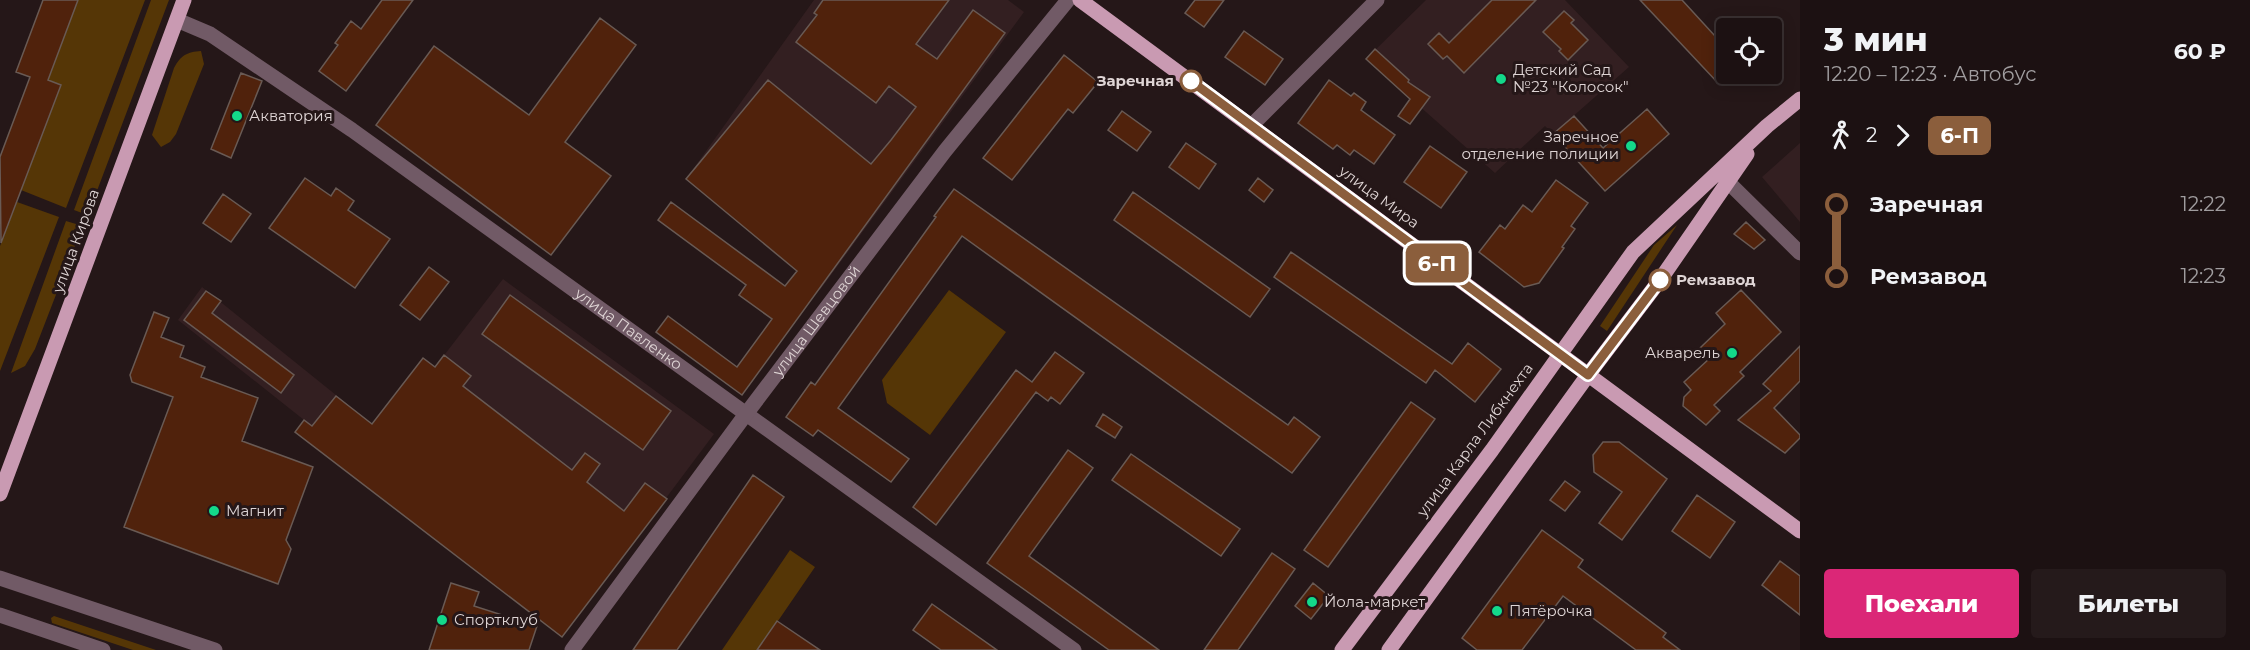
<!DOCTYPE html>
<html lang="ru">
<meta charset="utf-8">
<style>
:root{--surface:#1c1112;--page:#251a1b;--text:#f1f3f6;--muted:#a09d9f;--line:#3a3132;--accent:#db2777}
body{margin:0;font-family:Montserrat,sans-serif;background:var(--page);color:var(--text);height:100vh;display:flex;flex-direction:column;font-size:22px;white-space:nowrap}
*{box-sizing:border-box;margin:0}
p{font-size:20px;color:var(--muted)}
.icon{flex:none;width:33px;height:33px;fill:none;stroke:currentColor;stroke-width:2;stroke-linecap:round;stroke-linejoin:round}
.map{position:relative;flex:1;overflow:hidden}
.details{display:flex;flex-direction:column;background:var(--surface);width:450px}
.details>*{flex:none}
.badge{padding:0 12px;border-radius:9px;font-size:21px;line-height:39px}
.tools{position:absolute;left:1716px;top:18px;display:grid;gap:12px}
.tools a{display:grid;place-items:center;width:66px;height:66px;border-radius:6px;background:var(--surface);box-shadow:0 3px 15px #0003,0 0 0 2px var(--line);font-size:30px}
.map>.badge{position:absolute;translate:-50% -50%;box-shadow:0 0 0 3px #fff}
.legs{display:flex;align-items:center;gap:9px;height:66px;padding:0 24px;font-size:20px}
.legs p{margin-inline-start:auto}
.summary{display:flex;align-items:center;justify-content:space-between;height:102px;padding:0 24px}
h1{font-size:33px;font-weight:800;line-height:45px}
.primary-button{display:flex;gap:12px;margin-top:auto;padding:12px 24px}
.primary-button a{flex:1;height:69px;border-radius:6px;background:var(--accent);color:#fff;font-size:24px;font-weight:800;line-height:69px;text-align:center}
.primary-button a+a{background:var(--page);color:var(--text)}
ul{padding:0 24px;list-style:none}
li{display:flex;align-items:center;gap:21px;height:72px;font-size:22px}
li i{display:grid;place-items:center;width:9px;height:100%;margin:0 8px;background:currentColor}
li i::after{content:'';width:15px;height:15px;margin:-8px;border:4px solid;border-radius:50%;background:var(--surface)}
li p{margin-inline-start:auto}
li:first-child i{background:linear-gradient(#0000 50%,currentColor 0)}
li:last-child i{background:linear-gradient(currentColor 50%,#0000 0)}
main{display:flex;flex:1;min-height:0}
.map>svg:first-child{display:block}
.built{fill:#331f21}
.green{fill:#553606}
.building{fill:#50220c;stroke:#695a54;stroke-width:1.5}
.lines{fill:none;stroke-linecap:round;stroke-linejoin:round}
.minor{stroke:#715a66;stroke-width:15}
.major{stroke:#c99ab2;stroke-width:15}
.line-1-casing{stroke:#fff;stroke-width:14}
.line-1{stroke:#8b5e3c;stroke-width:9}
.poi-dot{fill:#13d98a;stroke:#251718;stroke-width:2}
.stop-1-dot{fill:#fff;stroke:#8b5e3c;stroke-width:3}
.labels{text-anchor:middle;stroke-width:6;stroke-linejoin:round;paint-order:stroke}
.poi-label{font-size:15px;fill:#dfd5d5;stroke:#251718;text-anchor:start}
.stop-label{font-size:15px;font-weight:bold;fill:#dfd5d5;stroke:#251718;text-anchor:end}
.street-label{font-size:15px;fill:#dfd5d5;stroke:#251718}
</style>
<main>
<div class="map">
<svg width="1800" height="650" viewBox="0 0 1800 650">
<rect width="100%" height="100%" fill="#251718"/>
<path class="built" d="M814 0H1008L1024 12 820 290 686 179Z
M1426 0H1565L1629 67 1553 134 1545 126 1495 173 1366 59Z
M1800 143V222L1762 177Z
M503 279 714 434 562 637 295 432 304 420 178 320 202 287 372 424 423 358 435 367Z"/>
<path class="green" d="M78 0H145L66 208 21 190 61 85 48 80Z
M151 0H169L89 212 82 213 74 210Z
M201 51 204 64 176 134 170 142 161 147 152 135 174 68C181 55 187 52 201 51Z
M17 202 59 217 0 371V246Z
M66 221 76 224 81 230 35 349 25 366 11 373Z
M1677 225 1607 331 1600 326 1654 245Z
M949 290 1006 332 930 435 887 403 882 380Z
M790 550 815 567 758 650H722Z
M54 616 156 650H133L52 623 51 618Z"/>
<path class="building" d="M43 0H78L48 80 61 85 1 243 0 157 30 77 16 72Z
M382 0H413L346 91 319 71 338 45 335 43 351 21 361 29Z
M823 0H949L916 44 937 59 973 10 1005 33 742 395 656 332 668 316 737 367 772 319 739 295 746 285 658 220 671 202 785 286 797 271 686 179 768 80 871 164 891 140 916 107 889 86 876 103 796 42 817 15 814 13Z
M1195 0H1224L1204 27 1185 13Z
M1492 0H1536L1464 73 1447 56 1443 59 1428 44 1439 33 1449 43Z
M1640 0H1682L1726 48V73L1717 82Z
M1564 11 1574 20 1571 23 1588 40 1568 60 1559 51 1561 49 1543 32Z
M600 18 636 45 565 142 611 176 551 255 376 125 434 46 529 115Z
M1244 31 1283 59 1265 85 1225 57Z
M1375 49 1409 80 1408 82 1430 97 1410 124 1398 116 1410 99 1366 59Z
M1064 55 1098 82 1073 113 1068 109 1012 180 983 158Z
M241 73 262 81 231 158 211 149Z
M1329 80 1351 96 1354 93 1366 102 1361 110 1395 135 1374 164 1354 150 1350 155 1337 145 1333 149 1298 123Z
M1647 109 1669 134 1605 191 1553 134 1574 116 1603 148Z
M1122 111 1151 132 1137 151 1108 130Z
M1186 143 1216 164 1199 189 1169 167Z
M1430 146 1467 172 1441 208 1404 182Z
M305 178 331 196 336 188 354 201 348 210 390 239 355 288 269 228Z
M1258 178 1273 190 1264 202 1249 190Z
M1556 180 1588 203 1571 226 1575 229 1562 247 1564 248 1539 283 1524 287 1479 252 1500 225 1505 229 1523 205 1532 212Z
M954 189 1288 425 1294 417 1320 437 1292 473 962 236 838 408 909 459 891 482 818 430 813 436 786 417 811 382 815 385 936 217 934 216Z
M1133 192 1270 289 1250 317 1114 220Z
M223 194 251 214 231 242 203 223Z
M1746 222 1765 240 1754 249 1734 234Z
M1291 252 1452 364 1468 343 1501 369 1475 402 1435 370 1426 383 1274 277Z
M429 267 449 282 420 320 400 305Z
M1741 290 1781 332 1740 372 1744 376 1714 405 1720 411 1706 425 1683 406 1684 397 1691 390 1684 382 1710 358 1700 348 1725 324 1716 313Z
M206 291 221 301 212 313 294 375 281 393 184 320Z
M510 295 671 411 643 450 482 334Z
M154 312 169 318 161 337 184 346 180 357 205 367 201 377 258 398 242 441 313 467 286 540 291 549 278 584 124 527 173 397 132 382 130 375Z
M1800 346V381L1774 408 1800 435V438L1785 453 1738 420 1771 391 1763 384Z
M1055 352 1084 373 1060 404 1051 397 1048 401 1036 392 936 525 913 507 1016 370 1032 382Z
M444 355 471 376 463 386 572 470 585 453 600 464 587 482 624 511 645 483 667 499 562 637 295 432 304 420 312 426 336 396 372 424 423 358 435 367Z
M1411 402 1435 419 1328 567 1304 550Z
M1103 414 1122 427 1115 438 1096 426Z
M1603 442H1619L1667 479 1622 540 1599 523 1622 492 1594 472 1593 455Z
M1068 450 1093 468 1029 556 1159 650H1109L987 563Z
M1131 454 1240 529 1221 556 1112 480Z
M753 475 784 497 677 650H633Z
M1565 481 1580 492 1565 511 1550 500Z
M1697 495 1735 522 1710 558 1672 531Z
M1542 530 1583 560 1578 567 1666 633 1663 637 1680 650H1636L1563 596 1522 650H1477L1462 638Z
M1272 553 1295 569 1238 650H1204Z
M1780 561 1800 576V615L1762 585Z
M451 583 479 592 474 606 537 626 529 650H429Z
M1313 583 1329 596 1311 619 1295 606Z
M932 604 997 650H941L913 630Z
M777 621 820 650H757Z"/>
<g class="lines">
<g class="minor">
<path id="s1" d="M177 20 210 34 352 130 1074 650"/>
<path d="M1251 126 1377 0"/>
<path d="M1727 181 1800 253"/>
<path d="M0 578 215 650"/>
<path d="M0 615 103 650"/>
<path id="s2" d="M572 650 746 414 945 151 1068 0"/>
</g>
<path class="major" d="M1080 0 1800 531
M0 494 184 0
M1342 650 1492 450 1633 252 1767 126 1800 99
M1389 650 1588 375 1660 280 1747 154"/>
</g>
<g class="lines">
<defs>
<path id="line-1" d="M1191 81 1588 375 1660 280"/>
</defs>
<use href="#line-1" class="line-1-casing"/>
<use href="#line-1" class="line-1"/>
</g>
<g class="poi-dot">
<circle cx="1501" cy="79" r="6"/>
<circle cx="237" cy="116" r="6"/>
<circle cx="1631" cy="146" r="6"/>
<circle cx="1732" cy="353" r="6"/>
<circle cx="214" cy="511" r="6"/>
<circle cx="1312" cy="602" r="6"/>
<circle cx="1497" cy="611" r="6"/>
<circle cx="442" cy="620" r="6"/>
</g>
<g class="stop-1-dot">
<circle cx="1191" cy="81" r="10"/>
<circle cx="1660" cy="280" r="10"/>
</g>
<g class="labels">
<g class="poi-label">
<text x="1513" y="75">Детский Сад<tspan x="1513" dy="17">№23 "Колосок"</tspan></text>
<text x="249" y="121">Акватория</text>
<text x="1619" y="142" text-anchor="end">Заречное<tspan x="1619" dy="17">отделение полиции</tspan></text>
<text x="1720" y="358" text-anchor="end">Акварель</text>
<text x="226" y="516">Магнит</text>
<text x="1324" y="607">Йола-маркет</text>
<text x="1509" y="616">Пятёрочка</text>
<text x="454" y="625">Спортклуб</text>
</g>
<g class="stop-label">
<text x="1174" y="86">Заречная</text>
<text x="1676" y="285" text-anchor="start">Ремзавод</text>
</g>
<g class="street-label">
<text transform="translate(1379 197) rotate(36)" y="5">улица Мира</text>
<text transform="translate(76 241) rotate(-70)" y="5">улица Кирова</text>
<text dy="5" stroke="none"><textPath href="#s2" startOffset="410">улица Шевцовой</textPath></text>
<text dy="5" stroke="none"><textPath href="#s1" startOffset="548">улица Павленко</textPath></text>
<text transform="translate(1475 440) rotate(-54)" y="5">улица Карла Либкнехта</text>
</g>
</g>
</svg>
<div class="tools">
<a><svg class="icon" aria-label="locate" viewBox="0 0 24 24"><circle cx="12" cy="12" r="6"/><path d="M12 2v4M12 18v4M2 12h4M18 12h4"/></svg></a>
</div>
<b class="badge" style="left:1437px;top:263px;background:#8b5e3c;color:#fff">6-П</b>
</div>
<section class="details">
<div class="summary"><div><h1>3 мин</h1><p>12:20 – 12:23 · Автобус</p></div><b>60 ₽</b></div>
<div class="legs"><svg class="icon" aria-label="walk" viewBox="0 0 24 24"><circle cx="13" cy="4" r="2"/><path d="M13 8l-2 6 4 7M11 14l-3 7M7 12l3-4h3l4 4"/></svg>2<svg class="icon" aria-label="forward" viewBox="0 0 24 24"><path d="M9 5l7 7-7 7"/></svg><b class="badge" style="background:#8b5e3c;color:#fff">6-П</b></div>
<ul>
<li><i style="color:#8b5e3c"></i><b>Заречная</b><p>12:22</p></li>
<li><i style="color:#8b5e3c"></i><b>Ремзавод</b><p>12:23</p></li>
</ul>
<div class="primary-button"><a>Поехали</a><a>Билеты</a></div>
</section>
</main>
